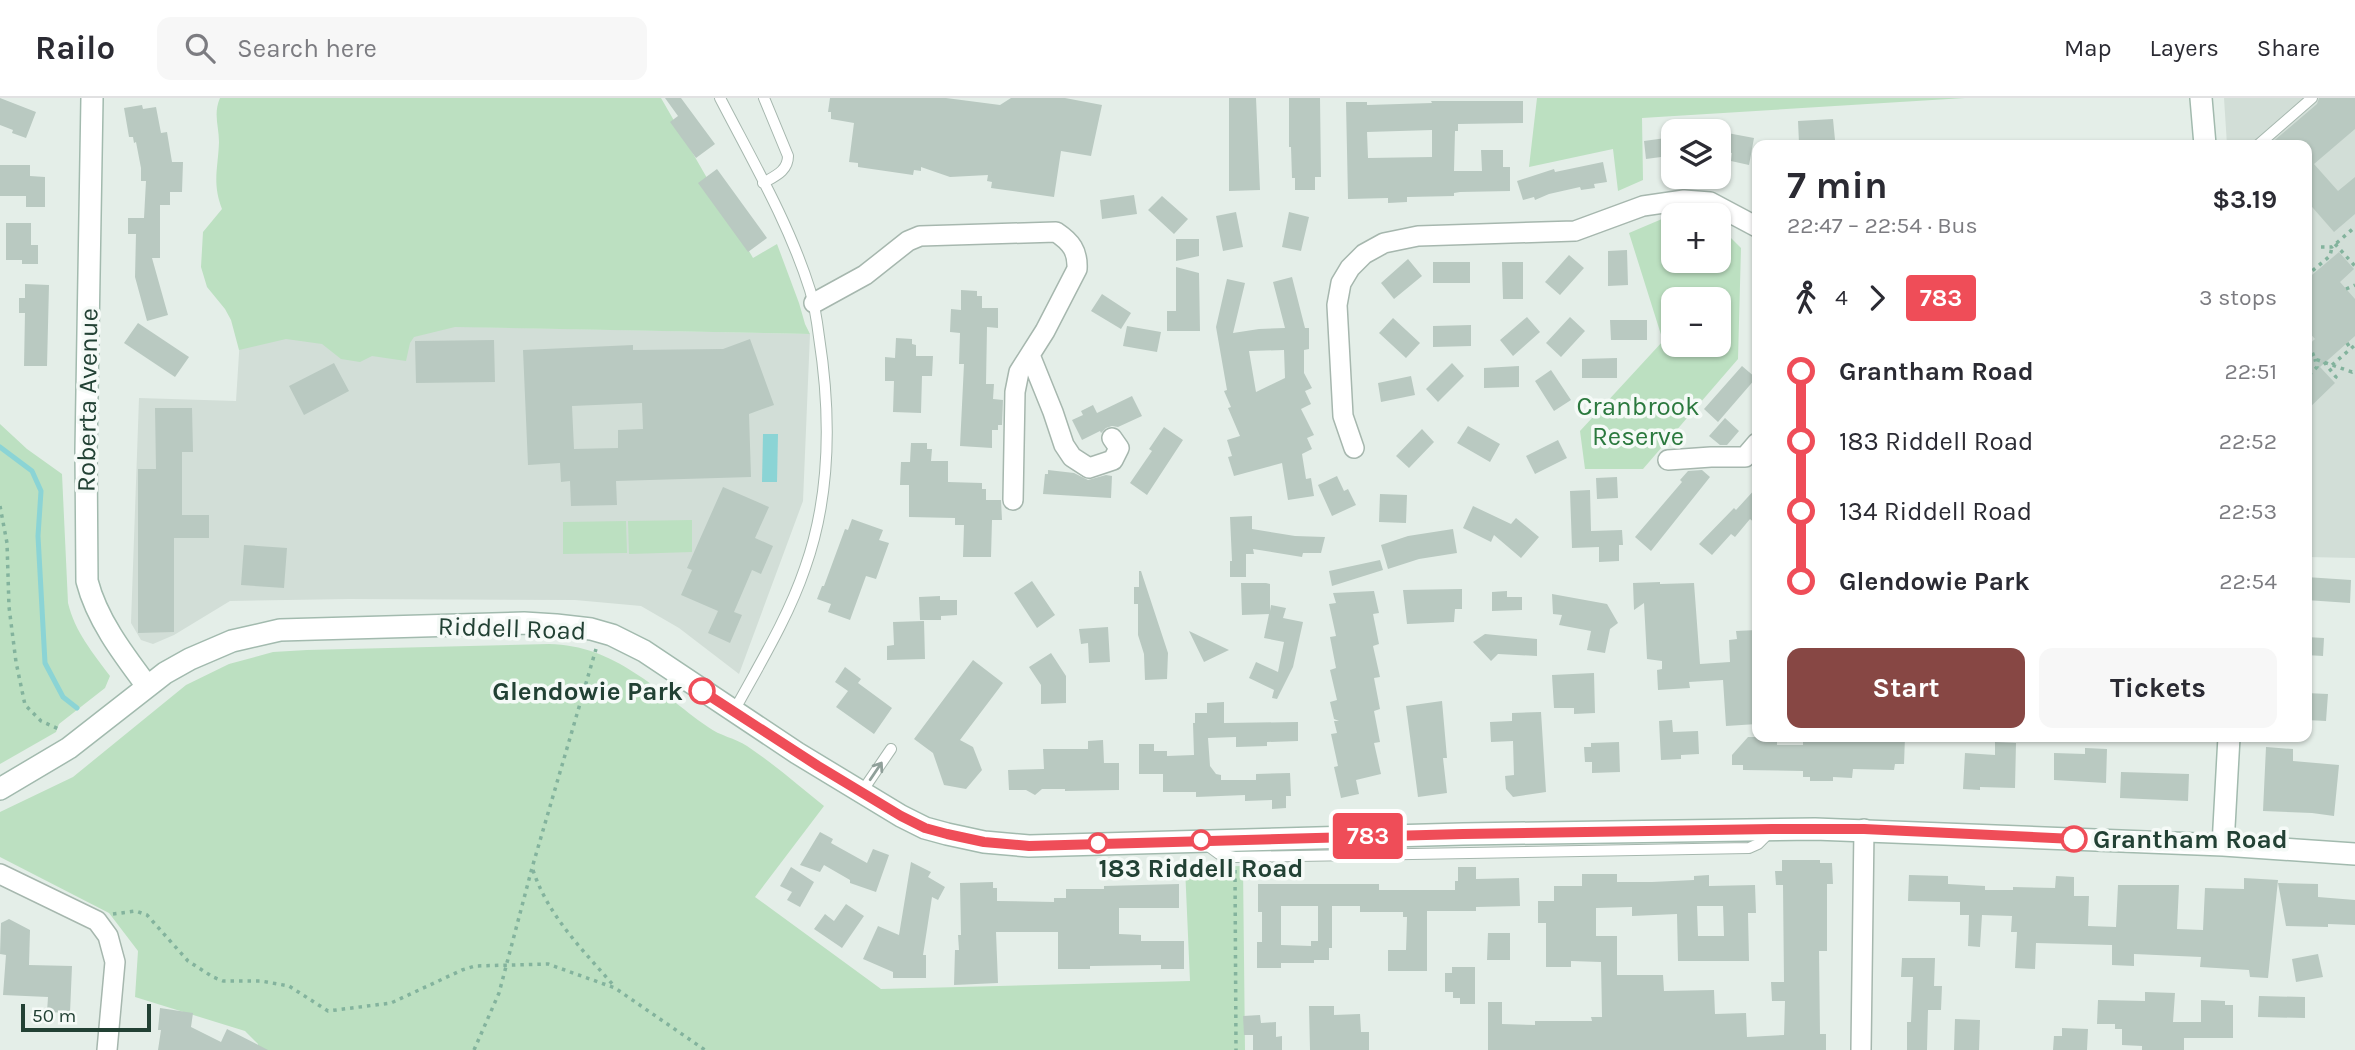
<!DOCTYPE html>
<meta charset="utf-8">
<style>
:root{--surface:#fff;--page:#f7f7f7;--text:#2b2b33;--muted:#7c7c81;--line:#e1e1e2;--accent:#874744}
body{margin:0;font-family:Karla,sans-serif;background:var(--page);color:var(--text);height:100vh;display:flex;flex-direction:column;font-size:26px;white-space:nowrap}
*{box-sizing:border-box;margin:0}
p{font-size:23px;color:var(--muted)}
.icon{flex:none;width:38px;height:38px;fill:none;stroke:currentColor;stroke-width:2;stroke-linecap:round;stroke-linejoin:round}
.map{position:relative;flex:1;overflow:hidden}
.panel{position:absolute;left:1752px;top:42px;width:560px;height:602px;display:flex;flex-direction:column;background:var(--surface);border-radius:14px;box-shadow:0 2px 5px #0004}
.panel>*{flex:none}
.badge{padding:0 14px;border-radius:5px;font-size:24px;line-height:46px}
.tools{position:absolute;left:1661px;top:21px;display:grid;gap:14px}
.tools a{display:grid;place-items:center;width:70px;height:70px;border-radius:14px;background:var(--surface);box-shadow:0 2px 5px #0004;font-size:35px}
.scale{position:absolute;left:21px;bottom:18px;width:130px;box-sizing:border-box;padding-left:7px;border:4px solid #224134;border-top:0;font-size:19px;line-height:24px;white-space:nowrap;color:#224134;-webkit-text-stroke:5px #f5faf7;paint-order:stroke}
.map>.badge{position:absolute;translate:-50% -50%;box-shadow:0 0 0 4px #fff}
.legs{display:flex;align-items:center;gap:10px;height:77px;padding:0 35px;font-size:23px}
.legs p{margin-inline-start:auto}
.summary{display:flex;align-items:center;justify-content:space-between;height:119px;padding:0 35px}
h1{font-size:38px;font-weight:700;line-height:52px}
.button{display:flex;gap:14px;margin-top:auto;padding:14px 35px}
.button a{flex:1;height:80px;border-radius:14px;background:var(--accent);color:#fff;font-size:28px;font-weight:700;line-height:80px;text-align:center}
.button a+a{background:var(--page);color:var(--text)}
ul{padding:0 35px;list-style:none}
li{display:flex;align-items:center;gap:24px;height:70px;font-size:26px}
li i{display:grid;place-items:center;width:10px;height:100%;margin:0 9px;background:currentColor}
li i::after{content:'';width:18px;height:18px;margin:-9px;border:5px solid;border-radius:50%;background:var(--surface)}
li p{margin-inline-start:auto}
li:first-child i{background:linear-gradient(#0000 50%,currentColor 0)}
li:last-child i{background:linear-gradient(currentColor 50%,#0000 0)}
header{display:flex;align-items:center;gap:42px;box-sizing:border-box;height:98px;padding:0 35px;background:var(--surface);border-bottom:2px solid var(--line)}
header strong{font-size:33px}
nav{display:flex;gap:38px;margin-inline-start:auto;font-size:24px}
.search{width:490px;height:63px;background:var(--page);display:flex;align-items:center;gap:18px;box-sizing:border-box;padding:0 24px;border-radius:14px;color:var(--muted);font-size:26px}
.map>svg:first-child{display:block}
.built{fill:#d2ded7}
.green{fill:#bce0c1;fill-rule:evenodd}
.water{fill:#8bd4d5}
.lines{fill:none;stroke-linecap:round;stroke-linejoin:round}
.stream{stroke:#8bd4d5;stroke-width:5}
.building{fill:#b9c9c1;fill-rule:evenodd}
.lane-casing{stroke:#a6b7ae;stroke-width:12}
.street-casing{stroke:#a6b7ae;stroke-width:22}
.secondary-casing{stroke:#a2baae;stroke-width:24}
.path{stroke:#83b39d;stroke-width:3.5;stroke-dasharray:3.5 5;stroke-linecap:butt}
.lane{stroke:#fff;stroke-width:10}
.street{stroke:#fff;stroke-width:19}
.secondary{stroke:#fff;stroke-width:21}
.oneway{stroke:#90a09a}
.line-1-casing{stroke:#fff;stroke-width:16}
.line-1{stroke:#ef4d58;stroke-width:10}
.stop-1-dot{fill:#fff;stroke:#ef4d58;stroke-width:3.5}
.labels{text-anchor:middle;stroke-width:7;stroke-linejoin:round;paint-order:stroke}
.street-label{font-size:26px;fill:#224134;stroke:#f5faf7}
.park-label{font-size:26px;fill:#2b793e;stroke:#f5faf7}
.stop-label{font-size:26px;font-weight:bold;fill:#224134;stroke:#f5faf7;text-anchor:end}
</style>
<header>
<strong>Railo</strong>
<div class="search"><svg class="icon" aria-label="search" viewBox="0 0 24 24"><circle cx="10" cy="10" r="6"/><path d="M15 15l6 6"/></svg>Search here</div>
<nav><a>Map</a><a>Layers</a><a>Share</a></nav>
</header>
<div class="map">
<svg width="2355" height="952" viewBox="0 0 2355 952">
<rect width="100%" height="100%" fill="#e4eee8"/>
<path class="built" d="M2224 0H2355V460L2307 459 2306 47H2227Z
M241 224 810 236 803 403 739 576 679 530 641 508 575 502 349 501 230 503 174 537 153 546 141 542 131 525 139 300 236 303Z"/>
<path class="green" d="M220 0H661L753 160 777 146 799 205 805 226 810 236 455 229 414 239 410 245 406 263 372 258 360 264 341 261 322 246 286 241 239 252 231 222 225 211 207 189 201 169 203 134 222 111C212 85 218 71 219 44 219 28 213 16 220 0Z
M1537 0H1965L1642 20 1643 82 1618 93 1613 51 1529 69Z
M1669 118H1673V163H1718L1719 128 1741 150 1738 261 1643 371H1585L1580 333 1663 243 1629 135ZM1673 201H1718V247H1673Z
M0 326 27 351 62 376 68 505C75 534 93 555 110 578L105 590 59 626 56 634 0 666Z
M692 422V454L629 456 628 423Z
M626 423 627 455 563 456V424Z
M549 546C615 547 657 593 708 629 720 638 735 640 747 648 774 666 799 688 824 708L755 799 881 891 1190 883 1185 769 1243 768 1245 952H258V946L245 933 135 899 138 853 109 815 0 759V714L73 679 186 587 229 566 273 554 307 552Z"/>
<path class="water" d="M763 336H778L777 384H762Z"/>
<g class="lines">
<path class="stream" d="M0 349 32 373 41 393 38 438 45 565 63 599 77 610"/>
</g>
<path class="building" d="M0 0 36 14 26 40 12 35 13 32 0 27Z
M665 0H681L715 46 696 60 670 24 678 18Z
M830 0H946L1000 7 1011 0H1065L1102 7 1091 58 1061 53 1054 99 991 90 992 84 987 83 988 77 950 79 921 69V73L914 72 913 77 858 69V65L849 64 854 25 831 21V14H828Z
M1229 0H1256L1260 92 1229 93Z
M1289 0H1320L1321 79H1315V92H1295V80H1292L1291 49H1289Z
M2319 0H2355V31L2314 66 2338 93 2355 79V116L2334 134 2306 102V47H2269L2317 6Z
M1431 3H1523V25L1458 26V33H1455L1454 73H1482L1481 52H1503V69H1510V93L1460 94 1454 95V98L1407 99V104L1388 105V100L1348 101 1346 4H1367V7L1432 5ZM1432 32V59L1368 60 1367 34Z
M142 7 143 11 156 9 161 35 167 34 172 64H183L182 94H170V107H160V160H152L168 217 147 223 135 179 136 136H128V120H144L146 83H141V70L136 44 134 45 133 39H129L124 10Z
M1833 21 1835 42 1799 45 1798 23Z
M1722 34 1754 40 1749 67 1731 63 1732 55 1719 53Z
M1673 39V86H1664L1661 59 1646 61 1644 43Z
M1603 64 1607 84 1594 86 1595 90 1581 92 1580 89 1549 96 1535 102 1534 99 1523 102 1517 83 1554 71 1555 74Z
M0 67H30V78L45 79V109H26V98H0Z
M717 71 767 140 748 154 698 85Z
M1134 97 1137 116 1102 121 1100 102Z
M1162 98 1188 121 1174 136 1148 112Z
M1236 114 1243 149 1223 153 1216 118Z
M1289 114 1309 119 1301 153 1282 149Z
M6 125H31V147H38V166H22V162H6Z
M1176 141H1199V158L1176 163Z
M1627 152 1628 187 1608 188V153Z
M2339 154 2354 171 2340 184 2355 201V238L2320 269 2335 285 2306 313V249L2315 241 2306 231V182Z
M1569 157 1584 170 1560 197 1545 184Z
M1408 161 1422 178 1394 201 1381 185Z
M1433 164H1470V185H1433Z
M1502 164H1523V201H1503Z
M1176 169 1199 175 1200 233H1167V213H1176Z
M1292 179 1305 230H1309V251L1304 252V275L1312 290 1305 293 1311 306 1301 311 1314 337 1307 340 1312 351 1302 356 1306 381 1311 380 1314 398 1288 402 1282 365 1234 378 1228 359 1232 358 1227 342 1240 338 1228 310 1231 309 1224 293 1227 292 1216 229 1227 181 1245 185 1233 235 1259 231 1285 230 1273 184ZM1284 252 1285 280 1256 294 1249 253Z
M25 186 49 187 47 268H24L25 215H19V200H25Z
M961 192 977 193V198H982V210H998V230L987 229 986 286H994L993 301 1003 302 1002 327H998V332H992V350L960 348 964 266H959L960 235 950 234 951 211 961 212Z
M1102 196 1131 215 1121 231 1091 213Z
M1527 219 1540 234 1513 258 1500 242Z
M1570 219 1585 233 1561 259 1546 245Z
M1393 220 1420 245 1406 260 1379 235Z
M1610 222H1647V242H1611Z
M138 225 189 259 175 279 124 245Z
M1471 227V248L1433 249V228Z
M1127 228 1161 234 1157 254 1123 248Z
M896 240 912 241V246L916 247V258H933L932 278H922L921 315 893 314 894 283H885V259L895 260Z
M750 241 774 307 749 316 751 379 616 383 617 407 571 408 570 383 561 384 560 365 528 367 523 252 633 247V252L723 251ZM642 305 643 331 618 332V350L574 351 572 308Z
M494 242 495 284 416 285 415 243Z
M1617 260V280H1582V261Z
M334 265 349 293 304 317 289 288Z
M1452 265 1464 278 1438 304 1426 291Z
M1519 268V289L1484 290V270Z
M1742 268 1756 280 1718 324 1704 311Z
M1551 272 1571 302 1554 313 1535 283Z
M1411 278 1415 297 1381 304 1378 285Z
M1132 298 1142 318 1118 329 1112 328 1106 330 1101 335 1100 333 1082 342 1072 322 1083 317 1081 313 1093 307 1097 315Z
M155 310H192L193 354H182V417H209V440H174V534L138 535V371H156Z
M1725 320 1739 333 1727 347H1720L1709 338Z
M1468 328 1500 346 1490 364 1457 345Z
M1164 329 1183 342 1147 397 1130 385 1152 353 1149 351Z
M1422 331 1434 344 1409 370 1396 358Z
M1558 342 1567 360 1535 376 1526 358Z
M911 345H927V351H932L931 363H948V384L982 385V391H986V402H1001L1002 422H992L991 459H963L964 427H955V420L909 419V387H900L901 364H910Z
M1048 372 1074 375 1088 382 1106 377 1112 378 1111 400 1043 396 1045 376H1048Z
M1702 372 1710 379 1651 453 1635 439 1682 384 1680 382 1688 373Z
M1337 378 1344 393 1348 391 1356 407 1332 418 1318 387Z
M1617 379 1618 400 1597 401 1596 380Z
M723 389 769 409 755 440 773 448 761 476 752 472 734 514 742 517 730 545 708 535 718 513 681 497 692 472 687 470Z
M1757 389V427L1750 421 1735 439 1731 436 1712 457 1699 446 1734 410 1736 412Z
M1590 392 1591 433 1622 432 1623 447H1619V463L1599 464V449L1572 450 1570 393Z
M1380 396 1407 397 1406 425 1379 424Z
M1473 408 1511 426 1516 420 1539 439 1521 460 1494 437 1491 444 1463 430Z
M1252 418V431L1295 438 1325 439 1321 455H1303L1302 459 1253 451 1254 456H1246V479H1230V463H1232L1230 419Z
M852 421 883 432 879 442 889 445 876 481 866 478 850 522 828 514 831 506 817 501 822 488H824L845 431 848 432Z
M1453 431 1457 455 1419 461 1388 471 1381 447 1408 438Z
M244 447 287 450 284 490 241 487Z
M1380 462 1383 472 1332 488 1329 473Z
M1139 473H1141L1168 555 1167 581 1145 582 1144 556 1138 537V506H1134V489H1139Z
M2306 479 2351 482 2350 505 2306 502Z
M1032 483 1055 517 1037 530 1014 495Z
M1660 484V486L1694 485 1700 566 1730 564 1729 542 1737 541 1736 533 1757 532V626L1726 628 1723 582 1689 584 1690 590 1658 592 1657 572 1662 571V563L1647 561 1644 505 1634 512 1633 485Z
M1241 485H1266L1270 486V513L1271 507 1286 510 1283 520 1303 524 1293 569 1277 601 1272 600 1274 592 1249 580 1256 564 1278 574 1284 544 1264 540 1269 516 1242 517Z
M1462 491V511H1455L1454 524 1407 526 1403 492Z
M1374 493 1379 515 1373 516 1379 546 1373 548 1380 579 1374 580 1380 611 1374 613 1380 644 1374 645 1381 676 1356 682 1359 696 1341 700 1334 669 1338 668 1331 636 1337 635 1334 623H1339L1334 621 1330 604 1337 602 1330 572 1336 570 1330 539 1336 538 1329 506 1336 505 1333 495Z
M1507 493V499H1522V512L1492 513V494Z
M1552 496 1607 506 1618 525 1610 531 1605 555 1587 552 1591 533 1559 527 1562 517 1553 516Z
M940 498V502H957V517L941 518V522H920L919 499Z
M924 523 925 561 887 562V548L894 547 893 524Z
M1108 529 1110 564 1089 565 1088 545 1081 546 1079 531Z
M1189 533 1229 552 1204 564Z
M1485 536 1537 541V558L1498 556 1491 563 1473 544Z
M2306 539 2324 540 2323 558 2306 557Z
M1051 555 1066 578V605L1041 606V587L1029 569Z
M973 562 1003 585 960 642 973 649 982 672 966 691 944 687 933 655 914 641Z
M845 569 861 581 858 585 892 610 874 636 836 609 848 593 835 584Z
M1594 575 1595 615 1574 616V610H1554L1552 577Z
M2306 595 2328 596 2326 623 2306 622Z
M1442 603 1447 660H1443L1447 695 1418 699 1406 608Z
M1224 604V625L1298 624V643L1267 644V648L1236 649V639L1208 640 1210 668 1216 676 1221 677V682H1256V676L1290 675 1291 698H1286V710L1272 711V702L1245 703V697L1196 699V694H1163V676H1139V646H1154V653H1167V658L1194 657 1193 625H1195V615H1207V605Z
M1541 614 1546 694 1513 699 1506 691 1505 678 1514 677 1513 643 1491 644 1490 624 1512 623V615Z
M1672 622 1673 634 1698 633 1699 656 1681 657V661L1661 662 1659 623Z
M1748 639H1777V647H1803V642L1905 639 1904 666H1895L1894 672 1853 671 1852 680 1833 679V683H1810V679H1803V673L1743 672V667H1732V657Z
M1103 642 1104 665H1119V692L1065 693V691H1042L1035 697 1026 692H1009L1008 672 1044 671 1043 651H1088V643Z
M1619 644 1620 674 1592 675V664H1585L1584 649H1591V645Z
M1995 644 2016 645 2015 690 1980 689V692L1963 691 1965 655 1995 657Z
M2266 649 2293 651V663L2339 667 2334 718 2312 715 2263 713Z
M2085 650 2107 651 2106 685 2054 682V655L2085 656Z
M2121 674 2189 676 2188 703 2120 700Z
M820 734 833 741 831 745 867 765 873 751 889 757 876 794 850 785V782L824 767 820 774 800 767Z
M1782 762H1820V765H1832L1833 786H1827V853H1819L1820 936H1826V952H1488V904H1502V926L1535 927V923H1592L1591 919H1602L1601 864 1571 863V869H1546V825H1538V803H1554V788H1582V776H1617V784H1652L1694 782V778L1709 777V788L1755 787 1756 815H1748L1749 863H1678L1677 816 1632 818V809L1596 810V838H1617V877H1663L1664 893 1714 892 1715 916 1746 915 1747 939 1784 937 1785 903H1772L1771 884H1784L1783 787H1776L1775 773H1782ZM1697 808H1723L1724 838H1698Z
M911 764 931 774 928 779 945 789 938 802 932 799 923 857H926V880H893V874L863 861 878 828 899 837Z
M791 769 814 784 800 809 787 802 792 794 780 788Z
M1458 769H1476V781L1519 780 1520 808 1476 809V813H1427V873H1388V852H1406L1407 819H1403V814H1360V808H1332V850H1329V862H1314V865H1281V870H1257V844H1262V814H1258V786H1379V792H1455V783H1458ZM1281 808H1318V843H1311V848L1281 847Z
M1909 777 1948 778V786L1985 788V792H2013V789L2055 790 2056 778 2074 779V798H2089L2088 828 2116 829 2118 787H2179L2177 831 2203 832 2205 790 2244 791V780L2278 782 2268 880 2250 879 2249 872 2200 869 2201 859 2134 856V868L2112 867V847L2036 845 2035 871 2015 870 2017 834H2011L2012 818 1982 817 1980 849 1968 848 1969 817H1960V804L1908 803Z
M993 784V790H997V803L1054 804V800H1066V791H1104V788L1179 786V810H1119V836L1141 837V843H1184V871H1161V867L1090 868V871H1058V834H996L998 885 954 887 955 852H959L958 837H961L960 785Z
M2278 785 2318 786V799L2355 802V827L2328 826V829L2286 828Z
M846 806 864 818 842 850 814 831 825 816 834 823Z
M9 821 30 832 29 867 72 868 70 915 47 914 48 899 3 897 6 857 0 856 1 825Z
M1488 835H1510V862H1487Z
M2318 856 2323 879 2296 884 2292 861Z
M1902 860H1935L1934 888H1942L1941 912H1928L1927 952H1907V924H1911L1913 879H1901Z
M1452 869H1475V906H1460V900H1453V894H1445V875H1452Z
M2145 894 2175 895 2173 924H2201V902L2225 903V907H2233V940H2184V952H2142V948L2122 947V931H2115V926H2097L2098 902 2145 903Z
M2259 898 2305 899V920L2258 919Z
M1309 908H1334V917L1360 916 1361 934H1369V952H1310Z
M160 910 193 915 191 929 221 944 227 931 268 952H158L161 932H158Z
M1260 917 1261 925 1276 924V939L1282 938V952H1253V937H1244L1243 918Z
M1955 921 1980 922 1979 952H1954Z
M2062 930 2088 931 2087 952H2053L2054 938H2062Z"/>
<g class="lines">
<defs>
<path id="lane" d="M720 0C752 62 789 125 810 192 815 208 817 223 819 239 831 316 831 397 805 470 788 520 759 567 734 613
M2258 47 2312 0
M763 85C775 78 788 73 788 58L764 0
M861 695 891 651
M1204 745 1219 756 1235 759 1749 750 1758 746 1770 734"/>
<path id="street" d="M814 205 865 177 908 143 920 138 1056 134C1071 144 1078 153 1077 171L1045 233 1019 274 1015 294 1013 402
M1030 257 1053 314 1064 347 1072 359 1089 370 1113 362 1119 350 1112 340
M1354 350 1343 318 1337 207 1341 185 1350 170 1364 156 1384 145 1418 138 1575 133 1643 108 1684 102 1710 104 1757 129
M1668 362 1711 359H1745L1757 345
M0 776 97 823 108 838 115 864 107 952
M1861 952 1864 731"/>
<path id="secondary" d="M92 0 86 353 87 483C97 522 123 556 147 588
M2201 0 2205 47
M0 691 69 650 165 575 190 561 232 543 280 532 315 531 524 525 556 527 591 531 612 537 644 553 797 655 901 718 925 730 947 736 984 744 1029 748 1463 736 1815 731 2223 747 2355 756
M2223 747 2229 639"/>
</defs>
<use href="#lane" class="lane-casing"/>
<use href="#street" class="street-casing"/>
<use href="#secondary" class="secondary-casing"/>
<path class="path" d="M2335 146 2355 168
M2321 149H2332L2355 129
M2306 178 2330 158 2332 149
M2346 191 2355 187
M2306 239 2315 261 2352 274 2355 271
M2347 245 2351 251
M2306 259 2312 253
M2324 264 2336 279 2332 282
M2332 267 2355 247
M2309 277 2317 269 2315 261
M0 408 7 445 9 509 16 564 25 607 41 623 61 632
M533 772C548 818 583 852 614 888
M1235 772 1236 952
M113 816 136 813 147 817 188 863 213 879 223 883H261L289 888 328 913 391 905 462 872 475 868 548 866 615 890 705 952
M474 952 499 895 532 770 596 551"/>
<use href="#lane" class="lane"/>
<use href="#street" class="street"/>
<use href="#secondary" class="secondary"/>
</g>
<defs><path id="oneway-shaft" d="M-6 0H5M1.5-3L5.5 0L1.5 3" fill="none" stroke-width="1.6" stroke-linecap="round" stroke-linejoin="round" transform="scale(1.75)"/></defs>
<use class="oneway" href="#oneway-shaft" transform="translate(876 673) rotate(-56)"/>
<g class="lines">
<defs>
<path id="line-1" d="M702 593 818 668 901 718 925 730 947 736 984 744 1029 748 1463 736 1772 731H1864L2074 741"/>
</defs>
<use href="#line-1" class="line-1-casing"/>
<use href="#line-1" class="line-1"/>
</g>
<g class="stop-1-dot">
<circle cx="702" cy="593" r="12"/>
<circle cx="2074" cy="741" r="12"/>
<circle cx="1201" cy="742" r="9"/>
<circle cx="1098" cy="745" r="9"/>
</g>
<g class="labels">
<g class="street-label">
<text transform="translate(87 302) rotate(-89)" y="9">Roberta Avenue</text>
<text transform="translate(512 530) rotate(2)" y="9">Riddell Road</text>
</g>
<g class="park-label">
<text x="1638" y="317">Cranbrook<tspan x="1638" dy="30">Reserve</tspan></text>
</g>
<g class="stop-label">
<text x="683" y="602">Glendowie Park</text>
<text x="2093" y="750" text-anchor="start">Grantham Road</text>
<text x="1201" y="779" text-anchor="middle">183 Riddell Road</text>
</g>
</g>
</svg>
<div class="tools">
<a><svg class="icon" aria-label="layers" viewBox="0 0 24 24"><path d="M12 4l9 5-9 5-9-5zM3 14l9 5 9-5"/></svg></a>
<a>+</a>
<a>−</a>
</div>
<div class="scale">50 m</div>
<b class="badge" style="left:1368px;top:738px;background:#ef4d58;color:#fff">783</b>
<section class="panel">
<div class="summary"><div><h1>7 min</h1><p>22:47 – 22:54 · Bus</p></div><b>$3.19</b></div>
<div class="legs"><svg class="icon" aria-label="walk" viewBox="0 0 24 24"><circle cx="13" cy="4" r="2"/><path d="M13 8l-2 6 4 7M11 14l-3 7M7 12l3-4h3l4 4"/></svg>4<svg class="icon" aria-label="forward" viewBox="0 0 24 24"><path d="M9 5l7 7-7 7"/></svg><b class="badge" style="background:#ef4d58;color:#fff">783</b><p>3 stops</p></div>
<ul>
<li><i style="color:#ef4d58"></i><b>Grantham Road</b><p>22:51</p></li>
<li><i style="color:#ef4d58"></i><span>183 Riddell Road</span><p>22:52</p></li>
<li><i style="color:#ef4d58"></i><span>134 Riddell Road</span><p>22:53</p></li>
<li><i style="color:#ef4d58"></i><b>Glendowie Park</b><p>22:54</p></li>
</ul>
<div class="button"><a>Start</a><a>Tickets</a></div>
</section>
</div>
